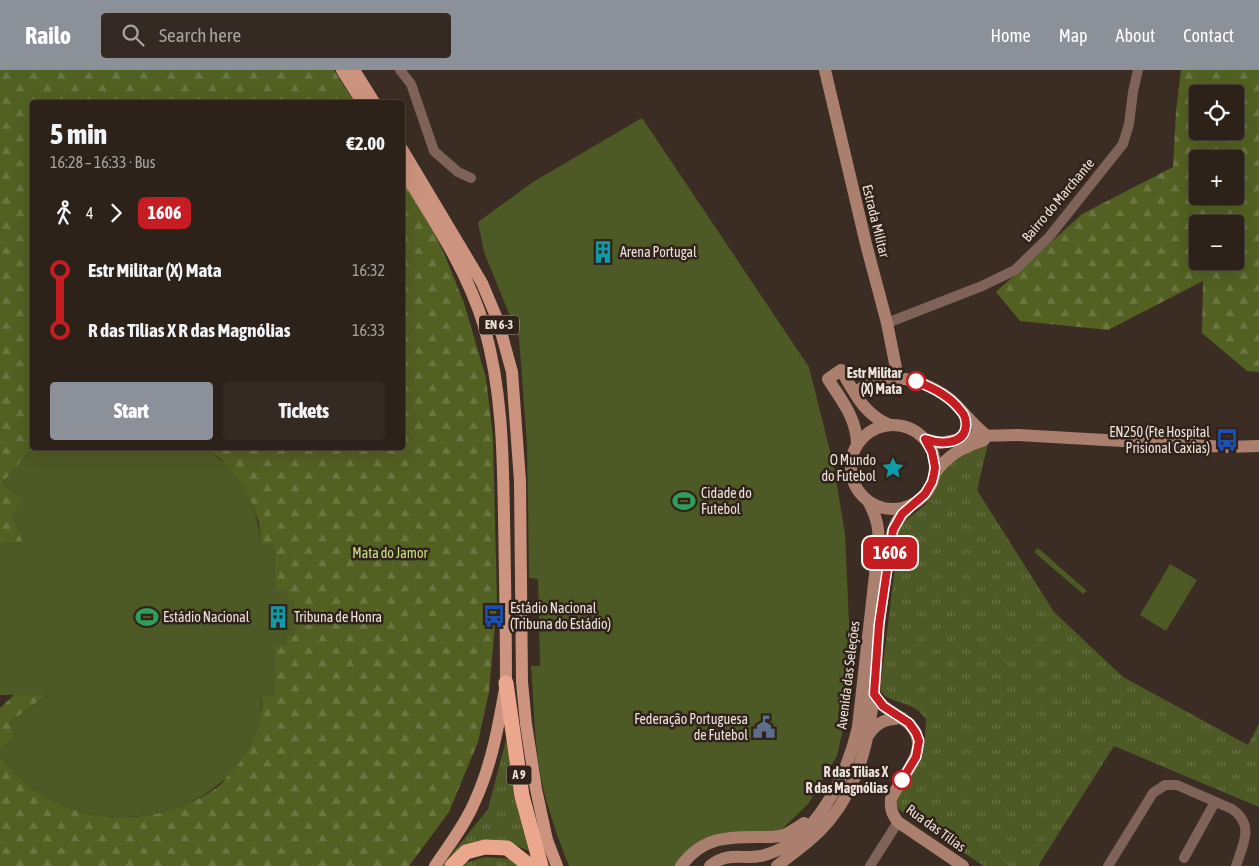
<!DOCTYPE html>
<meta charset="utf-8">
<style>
:root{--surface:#2c221a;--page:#342a23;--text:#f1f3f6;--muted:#a6a4a2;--line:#483f39;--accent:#8c9099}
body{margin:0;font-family:"Asap Condensed",sans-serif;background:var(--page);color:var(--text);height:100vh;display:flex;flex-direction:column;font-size:19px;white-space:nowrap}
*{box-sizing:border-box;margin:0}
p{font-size:16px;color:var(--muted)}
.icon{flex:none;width:28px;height:28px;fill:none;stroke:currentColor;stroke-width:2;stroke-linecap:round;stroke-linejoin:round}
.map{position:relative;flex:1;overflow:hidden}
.sheet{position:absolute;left:30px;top:30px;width:375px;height:350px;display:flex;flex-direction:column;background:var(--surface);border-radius:5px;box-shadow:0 5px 20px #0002,0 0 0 1px var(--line)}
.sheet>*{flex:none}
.badge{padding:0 10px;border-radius:8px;font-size:18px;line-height:32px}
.controls{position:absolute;left:1189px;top:15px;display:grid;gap:10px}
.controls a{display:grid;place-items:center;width:55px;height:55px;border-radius:5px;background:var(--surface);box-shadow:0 5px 20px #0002,0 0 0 1px var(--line);font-size:25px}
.map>.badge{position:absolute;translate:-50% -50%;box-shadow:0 0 0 2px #fff}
.legs{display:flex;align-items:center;gap:8px;height:55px;padding:0 20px;font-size:16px}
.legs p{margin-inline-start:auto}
.headline{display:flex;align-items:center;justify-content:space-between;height:85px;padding:0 20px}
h1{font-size:28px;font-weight:800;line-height:38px}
.action{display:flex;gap:10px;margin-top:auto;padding:10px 20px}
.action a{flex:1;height:58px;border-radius:5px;background:var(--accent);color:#fff;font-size:20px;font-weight:800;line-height:58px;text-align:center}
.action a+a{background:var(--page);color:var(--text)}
ul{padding:0 20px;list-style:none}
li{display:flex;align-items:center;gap:18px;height:60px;font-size:19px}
li i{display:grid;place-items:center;width:8px;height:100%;margin:0 6px;background:currentColor}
li i::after{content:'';width:12px;height:12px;margin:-6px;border:4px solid;border-radius:50%;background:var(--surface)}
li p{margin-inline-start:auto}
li:first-child i{background:linear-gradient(#0000 50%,currentColor 0)}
li:last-child i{background:linear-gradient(currentColor 50%,#0000 0)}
header{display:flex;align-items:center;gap:30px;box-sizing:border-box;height:70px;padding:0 25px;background:var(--accent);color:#fff}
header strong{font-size:24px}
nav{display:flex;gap:28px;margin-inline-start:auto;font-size:18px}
.search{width:350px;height:45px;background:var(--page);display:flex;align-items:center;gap:12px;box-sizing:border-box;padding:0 18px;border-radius:5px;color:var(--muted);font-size:19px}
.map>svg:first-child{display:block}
.grass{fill:url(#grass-tufts)}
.forest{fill:url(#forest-firs);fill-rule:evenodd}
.green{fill:#4d5a25}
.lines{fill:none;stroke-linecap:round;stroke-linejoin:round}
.street{stroke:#7f6358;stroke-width:10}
.secondary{stroke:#ab7f6e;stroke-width:12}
.primary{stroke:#cc947e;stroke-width:12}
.highway{stroke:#eba78d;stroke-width:15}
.line-1-casing{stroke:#fff;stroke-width:11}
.line-1{stroke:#c61d23;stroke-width:8}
.stop-1-dot{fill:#fff;stroke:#c61d23;stroke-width:2.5}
.labels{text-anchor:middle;stroke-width:5;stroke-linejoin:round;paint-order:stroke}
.shield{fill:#31231a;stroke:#b3a9a1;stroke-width:1}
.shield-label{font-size:12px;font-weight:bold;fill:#ebe2db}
.street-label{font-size:14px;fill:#ebe2db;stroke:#31231a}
.poi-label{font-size:14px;fill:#ebe2db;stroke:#31231a;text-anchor:start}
.stop-label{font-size:14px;font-weight:bold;fill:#ebe2db;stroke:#31231a;text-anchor:end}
.park-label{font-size:14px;fill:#c8e085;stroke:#31231a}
</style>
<header>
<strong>Railo</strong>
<div class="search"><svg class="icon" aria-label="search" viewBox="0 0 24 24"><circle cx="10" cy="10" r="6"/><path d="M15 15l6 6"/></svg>Search here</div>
<nav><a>Home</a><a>Map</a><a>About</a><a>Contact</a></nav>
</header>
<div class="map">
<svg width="1259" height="796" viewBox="0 0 1259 796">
<defs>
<pattern id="grass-tufts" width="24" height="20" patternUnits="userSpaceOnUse" patternTransform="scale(1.25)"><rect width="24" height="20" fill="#4d5a25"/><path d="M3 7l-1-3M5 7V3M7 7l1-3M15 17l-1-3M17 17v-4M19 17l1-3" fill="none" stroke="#677144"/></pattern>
<pattern id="forest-firs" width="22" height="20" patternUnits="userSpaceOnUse" patternTransform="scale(1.25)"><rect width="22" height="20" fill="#526022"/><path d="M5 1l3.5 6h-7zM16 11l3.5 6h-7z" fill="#6b7642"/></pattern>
</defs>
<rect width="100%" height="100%" fill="#3b2d23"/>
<path class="grass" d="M988 374 977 420 1054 542 1123 607 1248 675 1259 654V737L1114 676 1038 796H984L902 742 896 736 898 724 924 680 926 649C922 645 919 640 914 638 903 631 887 632 880 620L900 455 926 434 935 418 941 401 948 390Z
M506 670 530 781 507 772 465 775 446 792 444 796H442L488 739Z
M485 787 513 789 520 796H463L465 793Z"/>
<path class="forest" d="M0 0H334L354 32H32V378H36L27 384 2 414 22 429 23 473 0 474Z
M1181 0H1259V302L1247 301 1202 263 1203 211 1108 260 1020 251 996 222 1082 144 1173 97 1176 41ZM1198 24H1235V61H1198ZM1198 89H1235V126H1198ZM1198 154H1235V191H1198Z
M403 111 435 164 446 188 464 233 486 308 493 367 497 532 489 622 478 672 449 742 409 796H0V685C40 743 119 762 184 735 196 730 214 722 223 712 231 701 237 686 243 675 249 665 259 652 261 641 262 637 262 631 262 626H275V575L287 566 294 529H287L275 521 274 474H261L259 453 252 434 221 389 205 378H402Z
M49 624 10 652 16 667 0 679V638L14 625Z"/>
<path class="green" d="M642 48 809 297 834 397 845 464 852 619 837 686 808 734 779 762 750 771 714 777 675 796H569C559 771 546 734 541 708 534 671 534 633 531 596H540L538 509 529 508 527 374 519 268 484 182 478 152 533 112Z
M36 378H205C242 403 256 431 261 474H274L275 520 287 521V529H295V566H287V575H275V626H262C261 639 261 652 256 664 213 767 61 774 0 685V679L16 667 10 652 48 625H0V474L23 473 12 447 22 429 2 414 27 384Z
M1038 478 1087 521 1083 524 1034 482Z
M1170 494 1197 510 1166 561 1140 545Z"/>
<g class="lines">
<path class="street" d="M400 0 411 14 434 81 458 102 471 108
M887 253 982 216 1015 200 1049 167 1123 74 1129 54 1133 22 1138 0
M1184 788 1215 732
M870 796 898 752
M1108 796 1153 723 1165 715H1177L1232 739C1255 755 1243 774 1236 796"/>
<path class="secondary" d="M825 0 866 174 887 253 898 308
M855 322C862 318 868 314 875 312 901 302 931 314 951 330 963 341 973 355 986 365
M851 397a42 42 0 1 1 84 0a42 42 0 1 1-84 0Z
M925 369 940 373 977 366 1018 365 1227 377 1259 376
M857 375C857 348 841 330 828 309L841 300C855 323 864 345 890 355
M934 404C949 384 961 378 984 370
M874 624C881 637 891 641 903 649 938 673 903 703 891 729 890 739 892 744 898 752L963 796
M869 664C878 651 887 649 902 648
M681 796C702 768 724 767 757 767 766 767 775 768 784 765 791 762 798 757 804 753
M710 796C729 780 744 791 765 785 817 770 847 705 858 657L878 478C880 460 877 447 868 431
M777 796C796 781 814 769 829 751 875 695 873 623 879 556 880 541 883 525 885 510 887 494 889 465 897 451 901 445 907 440 912 434"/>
<path class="primary" d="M342 0 362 32
M354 0 374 32
M402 79 482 213 498 251 512 302 520 411 522 612 526 654 536 719 547 770 557 796
M402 99C433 150 467 199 484 256 502 319 503 382 504 447 505 502 506 558 506 613 499 653 492 694 475 731 465 755 449 775 435 796"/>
<path class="highway" d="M506 613 522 726 541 796
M452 796 466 782 485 777 507 778 530 796"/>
</g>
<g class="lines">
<defs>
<path id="line-1" d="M902 710 916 687 919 671 916 663 909 653 883 636 874 624 879 554 893 460 902 444 925 424 932 412 934 404 935 397 932 382 925 369C939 374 965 376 966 355 966 350 965 345 961 341 950 326 933 318 916 311"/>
</defs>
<use href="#line-1" class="line-1-casing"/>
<use href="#line-1" class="line-1"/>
</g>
<defs>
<symbol id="building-bare" viewBox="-9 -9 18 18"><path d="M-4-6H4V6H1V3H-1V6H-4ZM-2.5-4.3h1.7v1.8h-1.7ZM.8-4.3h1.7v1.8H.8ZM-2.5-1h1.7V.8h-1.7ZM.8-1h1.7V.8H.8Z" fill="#0f9aa8" stroke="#31231a" stroke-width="2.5" paint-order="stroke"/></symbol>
<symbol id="bus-bare" viewBox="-9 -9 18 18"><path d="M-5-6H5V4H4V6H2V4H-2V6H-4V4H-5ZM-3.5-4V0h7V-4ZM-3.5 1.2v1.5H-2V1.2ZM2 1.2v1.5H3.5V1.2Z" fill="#1a4fb4" stroke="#31231a" stroke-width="2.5" paint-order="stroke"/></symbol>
<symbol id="sight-bare" viewBox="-9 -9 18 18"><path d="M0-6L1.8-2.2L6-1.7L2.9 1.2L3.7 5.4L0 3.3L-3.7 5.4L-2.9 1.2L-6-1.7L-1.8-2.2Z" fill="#0f9aa8" stroke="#31231a" stroke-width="2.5" paint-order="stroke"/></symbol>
<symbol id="stadium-bare" viewBox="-9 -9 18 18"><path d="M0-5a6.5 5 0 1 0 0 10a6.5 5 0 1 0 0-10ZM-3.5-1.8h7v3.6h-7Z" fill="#2e9e5b" stroke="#31231a" stroke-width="2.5" paint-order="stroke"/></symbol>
<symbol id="civic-bare" viewBox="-9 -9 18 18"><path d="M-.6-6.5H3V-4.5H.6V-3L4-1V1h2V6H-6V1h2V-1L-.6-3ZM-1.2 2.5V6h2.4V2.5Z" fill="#5c6f8a" stroke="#31231a" stroke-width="2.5" paint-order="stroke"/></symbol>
</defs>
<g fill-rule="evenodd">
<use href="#building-bare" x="587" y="166" width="32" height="32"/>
<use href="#bus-bare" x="1211" y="354" width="32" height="32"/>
<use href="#sight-bare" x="877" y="382" width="32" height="32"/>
<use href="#stadium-bare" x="668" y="415" width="32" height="32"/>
<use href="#bus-bare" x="478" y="530" width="32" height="32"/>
<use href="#stadium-bare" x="131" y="531" width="32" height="32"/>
<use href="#building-bare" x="262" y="531" width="32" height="32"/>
<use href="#civic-bare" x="748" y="641" width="32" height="32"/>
</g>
<g class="stop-1-dot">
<circle cx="916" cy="311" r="9"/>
<circle cx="902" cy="710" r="9"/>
</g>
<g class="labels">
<g class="shield">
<rect x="479" y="245.5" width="40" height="19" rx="4"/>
<rect x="506.5" y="695.5" width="25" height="19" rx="4"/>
</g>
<g class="shield-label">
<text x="499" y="259">EN 6-3</text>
<text x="519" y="709">A 9</text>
</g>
<g class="street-label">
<text transform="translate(1058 130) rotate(-50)" y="5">Bairro do Marchante</text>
<text transform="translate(876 151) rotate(76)" y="5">Estrada Militar</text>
<text transform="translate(848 605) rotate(-83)" y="5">Avenida das Seleções</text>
<text transform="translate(936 758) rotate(36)" y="5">Rua das Tílias</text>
</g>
<g class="poi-label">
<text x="620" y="187">Arena Portugal</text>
<text x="1210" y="367" text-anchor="end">EN250 (Fte Hospital<tspan x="1210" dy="16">Prisional Caxias)</tspan></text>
<text x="876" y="395" text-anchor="end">O Mundo<tspan x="876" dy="16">do Futebol</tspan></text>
<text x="701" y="428">Cidade do<tspan x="701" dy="16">Futebol</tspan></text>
<text x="510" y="543">Estádio Nacional<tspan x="510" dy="16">(Tribuna do Estádio)</tspan></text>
<text x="163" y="552">Estádio Nacional</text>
<text x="294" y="552">Tribuna de Honra</text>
<text x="748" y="654" text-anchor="end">Federação Portuguesa<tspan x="748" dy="16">de Futebol</tspan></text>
</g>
<g class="stop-label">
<text x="902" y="308">Estr Militar<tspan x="902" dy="16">(X) Mata</tspan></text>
<text x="888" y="707">R das Tilias X<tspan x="888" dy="16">R das Magnólias</tspan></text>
</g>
<g class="park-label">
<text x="390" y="488">Mata do Jamor</text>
</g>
</g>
</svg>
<div class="controls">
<a><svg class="icon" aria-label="locate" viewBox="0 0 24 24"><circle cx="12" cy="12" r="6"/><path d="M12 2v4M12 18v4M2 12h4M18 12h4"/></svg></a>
<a>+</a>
<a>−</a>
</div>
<b class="badge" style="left:890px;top:483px;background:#c61d23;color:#fff">1606</b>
<section class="sheet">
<div class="headline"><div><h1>5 min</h1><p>16:28 – 16:33 · Bus</p></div><b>€2.00</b></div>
<div class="legs"><svg class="icon" aria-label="walk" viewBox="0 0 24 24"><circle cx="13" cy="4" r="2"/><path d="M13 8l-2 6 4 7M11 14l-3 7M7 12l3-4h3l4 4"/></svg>4<svg class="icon" aria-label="forward" viewBox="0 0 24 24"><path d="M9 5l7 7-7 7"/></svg><b class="badge" style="background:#c61d23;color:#fff">1606</b></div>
<ul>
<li><i style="color:#c61d23"></i><b>Estr Militar (X) Mata</b><p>16:32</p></li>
<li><i style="color:#c61d23"></i><b>R das Tilias X R das Magnólias</b><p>16:33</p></li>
</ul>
<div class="action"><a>Start</a><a>Tickets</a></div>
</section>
</div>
